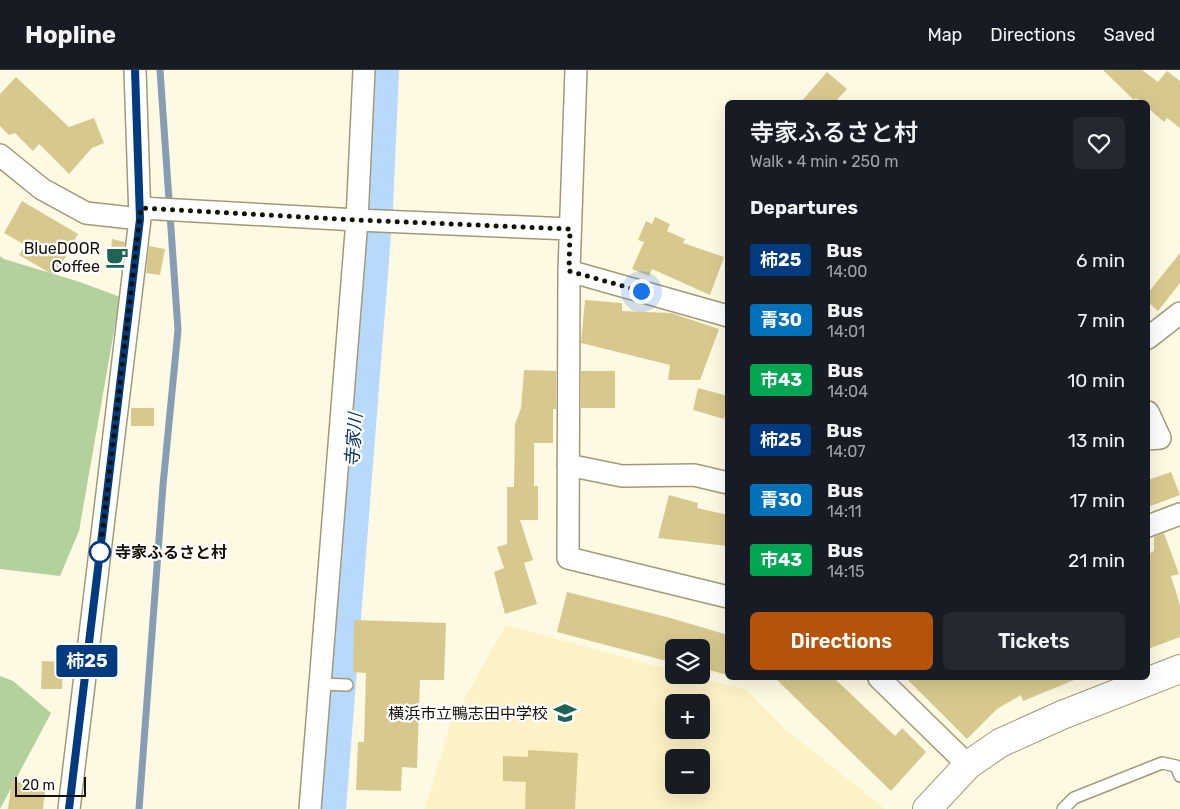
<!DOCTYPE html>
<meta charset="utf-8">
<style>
:root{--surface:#171b24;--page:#242831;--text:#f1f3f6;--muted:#9ea1a6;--line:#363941;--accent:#b45309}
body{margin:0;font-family:Rubik,"Noto Sans JP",sans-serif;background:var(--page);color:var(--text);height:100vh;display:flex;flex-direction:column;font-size:19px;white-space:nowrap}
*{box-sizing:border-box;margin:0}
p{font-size:16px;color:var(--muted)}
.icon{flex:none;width:28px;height:28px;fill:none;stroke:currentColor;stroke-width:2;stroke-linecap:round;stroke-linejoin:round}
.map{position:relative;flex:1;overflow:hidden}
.sheet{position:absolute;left:725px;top:30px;width:425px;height:580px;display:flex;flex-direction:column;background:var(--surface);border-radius:8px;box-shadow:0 5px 20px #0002}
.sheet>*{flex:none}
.badge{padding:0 10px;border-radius:4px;font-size:18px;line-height:32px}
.controls{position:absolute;left:665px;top:569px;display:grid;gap:10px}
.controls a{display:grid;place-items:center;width:45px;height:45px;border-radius:8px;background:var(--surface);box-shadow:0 5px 20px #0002;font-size:25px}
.scale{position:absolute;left:15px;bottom:12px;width:71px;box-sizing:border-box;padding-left:5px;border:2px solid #151205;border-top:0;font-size:14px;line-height:18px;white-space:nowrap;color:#151205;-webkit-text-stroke:4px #fff;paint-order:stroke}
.you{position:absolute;width:25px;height:25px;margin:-12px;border:4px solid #fff;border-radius:50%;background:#1a73e8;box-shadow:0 0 0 8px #1a73e833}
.map>.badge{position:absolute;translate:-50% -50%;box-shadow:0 0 0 2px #fff}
h2{padding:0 25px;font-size:19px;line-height:45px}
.round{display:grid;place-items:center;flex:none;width:52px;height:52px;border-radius:8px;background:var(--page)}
.headline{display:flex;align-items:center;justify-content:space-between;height:85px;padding:0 25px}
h1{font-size:24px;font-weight:600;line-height:38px}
.action{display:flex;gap:10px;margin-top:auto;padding:10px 25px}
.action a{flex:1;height:58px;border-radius:8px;background:var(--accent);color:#fff;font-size:20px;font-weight:600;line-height:58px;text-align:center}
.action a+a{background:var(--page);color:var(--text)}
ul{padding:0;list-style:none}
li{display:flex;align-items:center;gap:15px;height:60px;padding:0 25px}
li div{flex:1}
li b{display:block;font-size:19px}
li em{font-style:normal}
li .badge{min-width:55px;font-weight:700;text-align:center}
header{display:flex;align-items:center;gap:30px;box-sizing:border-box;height:70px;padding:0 25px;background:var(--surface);border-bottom:1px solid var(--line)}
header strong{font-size:24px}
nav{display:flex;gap:28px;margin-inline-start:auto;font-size:18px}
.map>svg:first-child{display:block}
.built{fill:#fdf2c5;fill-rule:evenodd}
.forest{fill:#b2d19c}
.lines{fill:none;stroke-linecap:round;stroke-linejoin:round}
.stream{stroke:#869db3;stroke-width:7}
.river{stroke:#b7d9fe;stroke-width:42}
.building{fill:#d7c98e}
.lane-casing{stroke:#a29a77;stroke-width:14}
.street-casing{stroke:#a29a77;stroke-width:24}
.secondary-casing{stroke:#a29a77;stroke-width:30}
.lane{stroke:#fff;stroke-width:11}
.street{stroke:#fff;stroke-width:21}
.secondary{stroke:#fff;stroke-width:28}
.line-casing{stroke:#fff;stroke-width:11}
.line{stroke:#003b80;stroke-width:8}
.walk{stroke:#151205;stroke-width:5;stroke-dasharray:0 9}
.stop-dot{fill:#fff;stroke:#003b80;stroke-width:2.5}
.labels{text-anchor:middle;stroke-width:4.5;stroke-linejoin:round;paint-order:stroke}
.poi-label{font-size:16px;fill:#151205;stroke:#fff;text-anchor:end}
.stop-label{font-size:16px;font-weight:bold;fill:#151205;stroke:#fff;text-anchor:start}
.water-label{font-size:18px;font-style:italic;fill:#0e3963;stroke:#fff}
</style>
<header>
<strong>Hopline</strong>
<nav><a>Map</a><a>Directions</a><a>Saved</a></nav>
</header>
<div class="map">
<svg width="1180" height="739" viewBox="0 0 1180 739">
<rect width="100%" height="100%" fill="#fef9e3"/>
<path class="built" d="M506 555 674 601V605H690L747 620 785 659 885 739H425L451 653ZM674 632H701V660H674ZM674 688H701V715H674Z"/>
<path class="forest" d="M0 186 4 189 80 212 120 227 79 461 60 506 0 499Z
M0 606 13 611 51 643 0 739Z"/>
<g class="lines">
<path class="stream" d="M139 739 163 415 178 260 160 0"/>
<path class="river" d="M325 739 372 138 378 0"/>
</g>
<path class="building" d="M1103 0H1142L1158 12 1167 1 1180 11V58L1167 48 1164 52 1148 38V32H1141L1136 28 1134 30Z
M827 2 847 19 835 32H801Z
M16 7 69 57 94 48 104 73 92 78 69 104 39 74 33 81 15 63 9 65 0 56V24Z
M22 131 78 164 55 206 19 185 25 175 4 163Z
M655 147 670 154 667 161 685 169 683 173 724 187 710 225 652 199 649 206 632 199 644 172 638 170 646 151 652 154Z
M112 169 125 172 122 197 110 195Z
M149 176 165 179 160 205 146 203Z
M1180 183V213L1158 241 1148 232V223Z
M585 230 622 233V241L671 243 719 259 700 310H668L670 295 581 273Z
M524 300 556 301V339H553V373H534V416H538V450H520L533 490 524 493 537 534 505 544 494 502 504 498 497 477 507 474V417H514L515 354 521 338Z
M581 301H615V338H581Z
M698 318 728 326 724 349 693 340Z
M131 338H154V356H131Z
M1171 402 1180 425 1148 437V410Z
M669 425 698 433 697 438 728 445V476L658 468Z
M1164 463 1179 504 1171 506 1180 535V567L1148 579V484L1154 481V467Z
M567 522 667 547 728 565V605L701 598V578H674V593L557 562Z
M354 550 446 553 444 610H420L417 698 402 697 401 721 356 720 358 672H364L366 603 353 602Z
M42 591 63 592 62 619H41Z
M775 608H834L895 666 902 658 926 682 891 721Z
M906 608H1079L1023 631 1021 625 997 639 967 669Z
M528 680 578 683 575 739H525L526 712 503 711V686L528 687Z
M12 711 34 714 33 721 45 722 43 739H8Z"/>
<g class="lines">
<defs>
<path id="lane" d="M320 614 347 615
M1063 739 1074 728 1162 693 1176 696 1180 706"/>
<path id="street" d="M576 0 569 201 568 488 728 527
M0 85 42 119 86 143 140 149
M141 138 357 150 570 159
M569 201 728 246
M1148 268 1180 243
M1148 342 1160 368 1148 369
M568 395 622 406 694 405 728 413
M1148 456 1180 444
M879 608 968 695
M69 739 140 149 135 0
M310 739 357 150 364 0"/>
<path id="secondary" d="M927 739 968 695 1000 673 1062 645 1180 599"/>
</defs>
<use href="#lane" class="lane-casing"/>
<use href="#street" class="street-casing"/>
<use href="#secondary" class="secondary-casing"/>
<use href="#lane" class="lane"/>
<use href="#street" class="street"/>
<use href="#secondary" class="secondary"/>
</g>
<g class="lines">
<defs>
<path id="line" d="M69 739 140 149 135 0"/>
</defs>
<use href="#line" class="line-casing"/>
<use href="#line" class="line"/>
<path class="walk" d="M100 482 141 138 357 150 570 159 569 201 641 221"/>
</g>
<defs>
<symbol id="cafe-bare" viewBox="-9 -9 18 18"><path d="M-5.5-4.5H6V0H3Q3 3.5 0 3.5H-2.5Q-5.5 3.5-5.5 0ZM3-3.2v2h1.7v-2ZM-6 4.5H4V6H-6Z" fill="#1e6456" stroke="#fff" stroke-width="2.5" paint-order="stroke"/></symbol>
<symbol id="school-bare" viewBox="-9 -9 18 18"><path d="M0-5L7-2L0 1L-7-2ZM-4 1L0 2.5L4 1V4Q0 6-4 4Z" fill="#1e6456" stroke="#fff" stroke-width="2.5" paint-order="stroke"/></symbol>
</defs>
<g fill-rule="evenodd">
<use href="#cafe-bare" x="101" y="171" width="32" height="32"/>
<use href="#school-bare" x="549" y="627" width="32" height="32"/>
</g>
<circle class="stop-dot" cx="100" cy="482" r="10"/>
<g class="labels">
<g class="poi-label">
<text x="100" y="184">BlueDOOR<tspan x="100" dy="18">Coffee</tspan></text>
<text x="548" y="649">横浜市立鴨志田中学校</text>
</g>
<g class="stop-label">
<text x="115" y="488">寺家ふるさと村</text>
</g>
<g class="water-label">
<text transform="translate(354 370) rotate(-86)" y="6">寺家川</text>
</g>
</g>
</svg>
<div class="controls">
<a><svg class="icon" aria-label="layers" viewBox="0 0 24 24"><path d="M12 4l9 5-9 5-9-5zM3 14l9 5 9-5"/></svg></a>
<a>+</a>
<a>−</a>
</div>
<div class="scale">20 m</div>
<div class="you" style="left:641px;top:221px"></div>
<b class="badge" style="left:87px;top:591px;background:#003b80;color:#fff">柿25</b>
<section class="sheet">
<div class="headline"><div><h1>寺家ふるさと村</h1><p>Walk · 4 min · 250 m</p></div><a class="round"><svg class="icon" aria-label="heart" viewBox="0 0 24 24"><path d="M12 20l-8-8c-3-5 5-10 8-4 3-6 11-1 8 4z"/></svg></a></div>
<h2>Departures</h2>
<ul>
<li><span class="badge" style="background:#003b80;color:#fff">柿25</span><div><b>Bus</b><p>14:00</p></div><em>6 min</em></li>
<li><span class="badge" style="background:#0072bc;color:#fff">青30</span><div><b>Bus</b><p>14:01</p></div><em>7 min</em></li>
<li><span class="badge" style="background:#00a651;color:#fff">市43</span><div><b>Bus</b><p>14:04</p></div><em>10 min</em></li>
<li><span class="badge" style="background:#003b80;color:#fff">柿25</span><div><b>Bus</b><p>14:07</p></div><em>13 min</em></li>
<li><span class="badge" style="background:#0072bc;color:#fff">青30</span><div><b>Bus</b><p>14:11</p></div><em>17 min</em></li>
<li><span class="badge" style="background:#00a651;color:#fff">市43</span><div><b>Bus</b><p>14:15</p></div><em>21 min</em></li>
</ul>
<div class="action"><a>Directions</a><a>Tickets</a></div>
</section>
</div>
